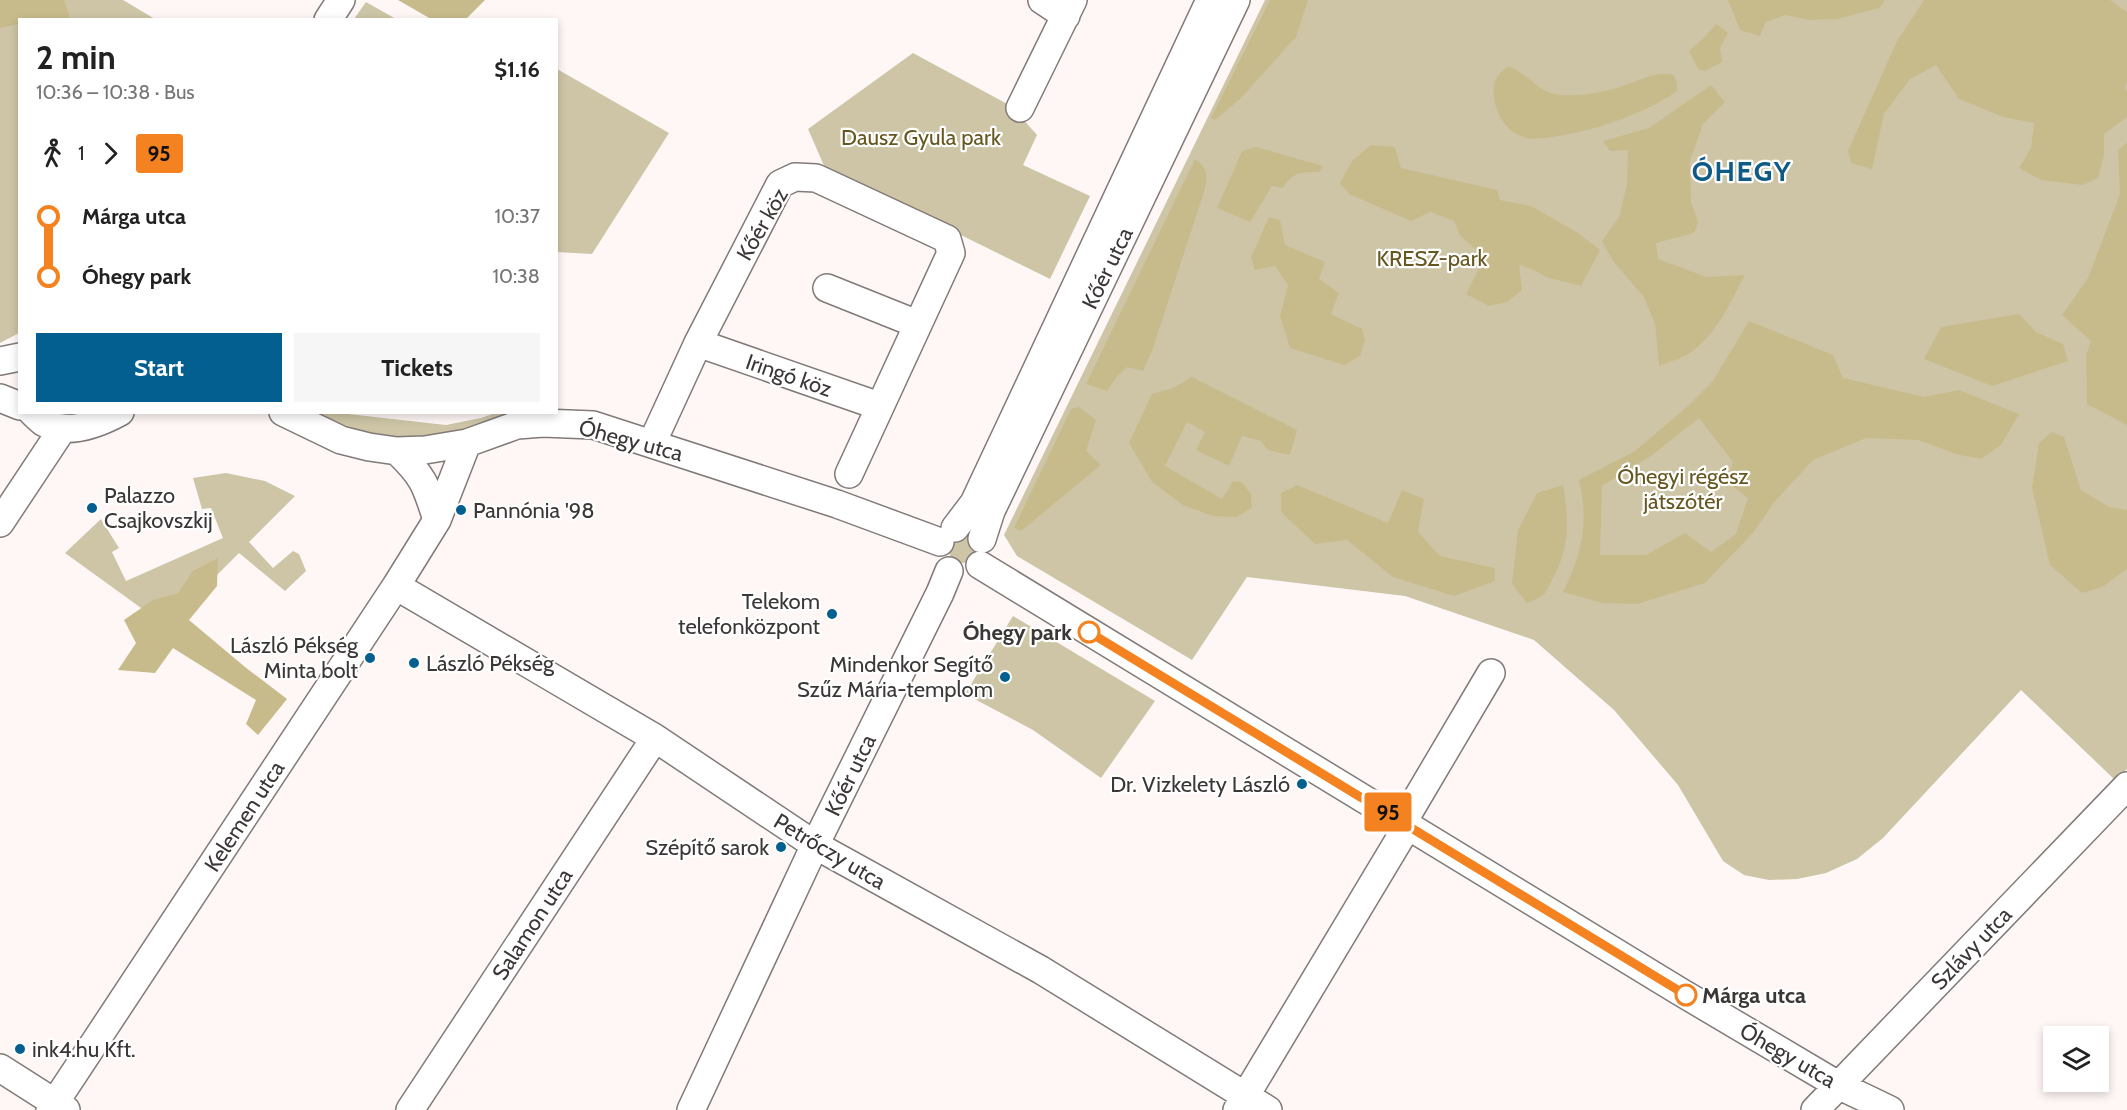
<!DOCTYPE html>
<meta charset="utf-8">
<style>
:root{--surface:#fff;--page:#f6f6f6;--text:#222;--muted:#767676;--accent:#035f90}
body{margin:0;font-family:Cabin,sans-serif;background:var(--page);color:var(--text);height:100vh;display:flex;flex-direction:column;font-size:22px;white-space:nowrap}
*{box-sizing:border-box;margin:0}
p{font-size:20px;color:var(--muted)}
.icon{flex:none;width:33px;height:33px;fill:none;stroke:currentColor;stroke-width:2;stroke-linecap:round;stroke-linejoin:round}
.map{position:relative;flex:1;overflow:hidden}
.sheet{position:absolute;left:18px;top:18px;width:540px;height:396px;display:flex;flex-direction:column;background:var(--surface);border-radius:0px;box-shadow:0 3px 9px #0003}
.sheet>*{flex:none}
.badge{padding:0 12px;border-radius:4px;font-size:21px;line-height:39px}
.tools{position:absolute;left:2043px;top:1026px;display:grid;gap:12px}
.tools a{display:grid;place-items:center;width:66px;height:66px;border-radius:0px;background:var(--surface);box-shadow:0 3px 9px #0003;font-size:30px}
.map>.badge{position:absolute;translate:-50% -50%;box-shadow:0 0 0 3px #fff}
.legs{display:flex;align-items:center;gap:9px;height:66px;padding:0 18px;font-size:20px}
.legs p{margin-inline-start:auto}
.headline{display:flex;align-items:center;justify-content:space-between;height:102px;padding:0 18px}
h1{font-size:33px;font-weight:700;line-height:45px}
.button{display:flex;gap:12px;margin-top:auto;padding:12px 18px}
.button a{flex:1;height:69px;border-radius:0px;background:var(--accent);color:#fff;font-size:24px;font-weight:700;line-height:69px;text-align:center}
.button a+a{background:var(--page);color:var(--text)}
ul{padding:0 18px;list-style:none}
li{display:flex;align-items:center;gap:21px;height:60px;font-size:22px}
li i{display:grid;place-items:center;width:9px;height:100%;margin:0 8px;background:currentColor}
li i::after{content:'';width:15px;height:15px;margin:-8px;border:4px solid;border-radius:50%;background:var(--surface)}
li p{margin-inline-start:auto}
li:first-child i{background:linear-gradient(#0000 50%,currentColor 0)}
li:last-child i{background:linear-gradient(currentColor 50%,#0000 0)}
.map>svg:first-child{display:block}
.green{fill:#cdc5a6}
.forest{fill:#c8bb8b;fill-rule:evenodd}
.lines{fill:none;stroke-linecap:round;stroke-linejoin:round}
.minor-casing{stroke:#827a78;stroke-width:30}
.minor{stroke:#fff;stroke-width:27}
.line-1-casing{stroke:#fff;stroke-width:14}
.line-1{stroke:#f58220;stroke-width:9}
.poi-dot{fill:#035f90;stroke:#fff;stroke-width:2}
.stop-1-dot{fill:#fff;stroke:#f58220;stroke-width:3}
.labels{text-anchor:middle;stroke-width:4.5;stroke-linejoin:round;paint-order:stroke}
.park-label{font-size:22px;fill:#65571f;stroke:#fff}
.street-label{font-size:22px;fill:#3a3736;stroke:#fff}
.poi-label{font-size:22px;fill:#3a3736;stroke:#fff;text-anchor:end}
.stop-label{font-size:22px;font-weight:bold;fill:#3a3736;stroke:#fff;text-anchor:end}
.district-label{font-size:28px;font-weight:bold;letter-spacing:1.5px;fill:#0e5b88;stroke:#fff}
</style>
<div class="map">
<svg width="2127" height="1110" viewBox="0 0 2127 1110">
<rect width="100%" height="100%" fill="#fef7f6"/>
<path class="green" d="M0 0H123L155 19 20 20 19 333 0 343Z
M1265 0H2127V769L2115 780 2021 690 1883 838 1857 859 1826 873 1797 879 1769 880 1744 875 1723 861 1678 785 1614 710 1534 640 1405 596 1247 577 1192 660 1017 556 1004 535Z
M366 2 396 19H354Z
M913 53 1011 106 1037 135 1023 165 1090 196 1050 279 825 168 808 129Z
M557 69 669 133 592 254 557 252Z
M318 413H339L446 425 481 418 495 413H541C490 424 436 443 383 437 360 434 339 422 318 413Z
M226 473 265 481 295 496 249 542 273 568 293 551 299 554 306 571 285 591 239 553 166 626 65 553 101 519 119 548 112 552 126 581 223 538 211 508 202 509 193 478Z
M949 550a13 13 0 1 1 26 0a13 13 0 1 1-26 0Z
M1013 616 1155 701 1101 778 1033 730 965 694Z"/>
<path class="forest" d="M0 0H64L70 19 20 20 19 24 0 28Z
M398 0H485L466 19H431Z
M1270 0H1308L1296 37 1241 98 1215 120 1211 118Z
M1728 0H1885L1879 8 1837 19 1810 20 1785 15 1766 22 1760 36 1740 30Z
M1924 0H2110L2127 12V82L2125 89 2127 91V117L2104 134V156L2098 178 2083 185 2041 180 2019 168 2031 148 2034 123 2003 117 1959 99 1936 65 1910 79 1884 114 1872 169 1851 163 1848 151 1897 41Z
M1716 24 1728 33 1720 48 1722 62 1705 71 1698 69 1689 51 1704 38Z
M1507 67C1523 68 1536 91 1555 94 1576 98 1605 92 1625 85 1641 80 1657 70 1674 75L1677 83V91C1644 115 1585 134 1544 138 1539 138 1531 140 1526 138 1507 132 1497 117 1494 98 1492 84 1495 76 1507 67Z
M1711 85 1725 102 1703 124 1690 161 1691 202 1698 222 1694 233 1656 243 1658 259 1707 277 1745 275C1730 303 1717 334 1690 353 1681 359 1668 362 1659 366L1655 324 1644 297 1613 261 1602 241 1619 217 1627 184 1628 150 1610 151 1603 141 1649 128Z
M2127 143V425L2087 404 2086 355 2091 341 2062 315 2088 278 2120 194 2118 150Z
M1371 145 1395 147 1401 168 1497 190 1500 200 1531 206 1578 233 1600 250 1581 286 1546 277 1534 270 1519 265 1522 290 1507 302 1489 306 1466 294 1485 257 1460 236 1454 221 1430 212 1411 221 1349 194 1340 183 1352 161Z
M1256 147 1323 166 1319 172C1302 172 1292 172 1283 188L1272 186 1250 222 1217 208 1242 151Z
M1195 159C1209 169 1208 177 1204 192L1152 351 1143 371 1127 367 1116 378 1107 391 1086 384Z
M1269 217 1280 220 1285 245 1325 262 1319 279 1339 293 1331 314 1362 329 1365 340 1360 356 1344 365 1290 348 1280 316 1288 285 1275 266 1255 270 1251 257Z
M2019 314 2036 332 2063 344 2068 361 1992 386 1924 359 1941 327Z
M1749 321 1833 355 1843 378 1924 397 1959 390 2019 414 2001 445 1981 459 1959 455 1918 440 1866 438 1813 460 1775 501 1753 533 1705 583 1637 604 1603 603 1563 592C1582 554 1589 523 1579 480L1635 451 1687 407 1713 381ZM1699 418 1733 462 1727 482 1748 498 1736 534 1711 552 1685 533 1646 555H1600L1602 486 1651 456Z
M1192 377 1297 430 1290 455 1268 450 1261 441 1242 436 1229 466 1196 450 1205 432 1187 422 1165 466 1222 499 1233 481 1242 482 1251 494 1252 508 1237 517 1213 516 1183 505 1152 482 1129 443 1152 394 1173 388Z
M1079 407 1096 420 1086 451 1101 465 1021 531 1014 528 1071 409Z
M2052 432 2064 437 2081 490 2109 507 2127 510V569L2102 587 2082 593 2050 565 2032 488 2039 443Z
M1297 485 1388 523 1402 490 1424 499 1418 532 1440 556 1495 568V581L1454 596 1393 577 1347 540 1315 544 1281 512V493Z
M1563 485C1569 518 1570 548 1553 578 1550 583 1548 590 1544 594 1540 599 1532 601 1527 603L1512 584 1518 530 1537 493Z
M218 558 217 586 189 620 245 667 287 699 258 735 246 724 256 700 173 648 155 673 118 670 136 643 124 620 153 600 178 593 193 571Z"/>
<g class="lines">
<defs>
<path id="minor" d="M1042 0 1066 16
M328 20 341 0
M1020 108 1073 0
M827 288 917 324
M698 343 879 406
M0 361 20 357
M0 398 20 406
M32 412C35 415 39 419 43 422 67 436 98 424 120 412
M283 412 341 440 369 447 397 451 425 450 467 443 517 425 543 423 593 425 837 504 940 542
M652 443 698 343 780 184 795 177 816 178 947 239 951 253 849 474
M397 451C424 477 426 485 437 520
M0 523 63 428
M955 528 974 503 1210 0
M982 539 991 511 1236 0
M980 565 1679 991 1838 1085 1890 1110
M396 586 655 738 815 845 1041 970 1268 1110
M1403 822 1491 673
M0 1068 66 1110
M50 1110 396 586 437 520 467 443
M410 1110 655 738
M691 1110 815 845 940 593 949 571
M1237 1110 1408 825
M1815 1110 2127 786"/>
</defs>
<use href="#minor" class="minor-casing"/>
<use href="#minor" class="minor"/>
</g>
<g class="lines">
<defs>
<path id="line-1" d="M1089 632 1686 995"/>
</defs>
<use href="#line-1" class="line-1-casing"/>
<use href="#line-1" class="line-1"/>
</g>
<g class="poi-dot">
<circle cx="92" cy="508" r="6"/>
<circle cx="461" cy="510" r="6"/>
<circle cx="832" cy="614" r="6"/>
<circle cx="370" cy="658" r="6"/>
<circle cx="414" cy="663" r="6"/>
<circle cx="1005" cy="677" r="6"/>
<circle cx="1302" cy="784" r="6"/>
<circle cx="781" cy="847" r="6"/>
<circle cx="20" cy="1049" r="6"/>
</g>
<g class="stop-1-dot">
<circle cx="1089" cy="632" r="10"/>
<circle cx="1686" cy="995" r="10"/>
</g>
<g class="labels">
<g class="park-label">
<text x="921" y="145">Dausz Gyula park</text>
<text x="1432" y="266">KRESZ-park</text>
<text x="1683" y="484">Óhegyi régész<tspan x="1683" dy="25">játszótér</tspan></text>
</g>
<g class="street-label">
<text transform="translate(762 224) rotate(-60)" y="8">Kőér köz</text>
<text transform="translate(1107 268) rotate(-64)" y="8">Kőér utca</text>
<text transform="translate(789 375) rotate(19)" y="8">Iringó köz</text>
<text transform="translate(631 440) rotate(15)" y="8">Óhegy utca</text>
<text transform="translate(850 775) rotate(-64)" y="8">Kőér utca</text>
<text transform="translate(244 816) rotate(-57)" y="8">Kelemen utca</text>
<text transform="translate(830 851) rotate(31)" y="8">Petrőczy utca</text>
<text transform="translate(532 924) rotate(-57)" y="8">Salamon utca</text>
<text transform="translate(1971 948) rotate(-46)" y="8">Szlávy utca</text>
<text transform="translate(1788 1055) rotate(30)" y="8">Óhegy utca</text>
</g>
<g class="poi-label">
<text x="104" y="503" text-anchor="start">Palazzo<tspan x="104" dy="25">Csajkovszkij</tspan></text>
<text x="473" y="518" text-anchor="start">Pannónia '98</text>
<text x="820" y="609">Telekom<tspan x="820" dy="25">telefonközpont</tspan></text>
<text x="358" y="653">László Pékség<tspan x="358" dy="25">Minta bolt</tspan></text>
<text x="426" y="671" text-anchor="start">László Pékség</text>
<text x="993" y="672">Mindenkor Segítő<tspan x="993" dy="25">Szűz Mária-templom</tspan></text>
<text x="1290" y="792">Dr. Vizkelety László</text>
<text x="769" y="855">Szépítő sarok</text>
<text x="32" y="1057" text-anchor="start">ink4.hu Kft.</text>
</g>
<g class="stop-label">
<text x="1072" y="640">Óhegy park</text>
<text x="1702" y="1003" text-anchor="start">Márga utca</text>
</g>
<g class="district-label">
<text x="1742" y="181">ÓHEGY</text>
</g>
</g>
</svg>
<div class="tools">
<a><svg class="icon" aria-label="layers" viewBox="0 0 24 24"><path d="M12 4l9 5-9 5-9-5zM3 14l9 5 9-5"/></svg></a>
</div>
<b class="badge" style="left:1388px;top:812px;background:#f58220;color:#111">95</b>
<section class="sheet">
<div class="headline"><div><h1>2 min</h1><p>10:36 – 10:38 · Bus</p></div><b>$1.16</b></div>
<div class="legs"><svg class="icon" aria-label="walk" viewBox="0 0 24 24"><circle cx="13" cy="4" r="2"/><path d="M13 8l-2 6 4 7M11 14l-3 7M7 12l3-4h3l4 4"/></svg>1<svg class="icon" aria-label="forward" viewBox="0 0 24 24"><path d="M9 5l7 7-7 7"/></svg><b class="badge" style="background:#f58220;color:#111">95</b></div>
<ul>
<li><i style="color:#f58220"></i><b>Márga utca</b><p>10:37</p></li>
<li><i style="color:#f58220"></i><b>Óhegy park</b><p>10:38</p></li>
</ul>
<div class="button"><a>Start</a><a>Tickets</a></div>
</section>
</div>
